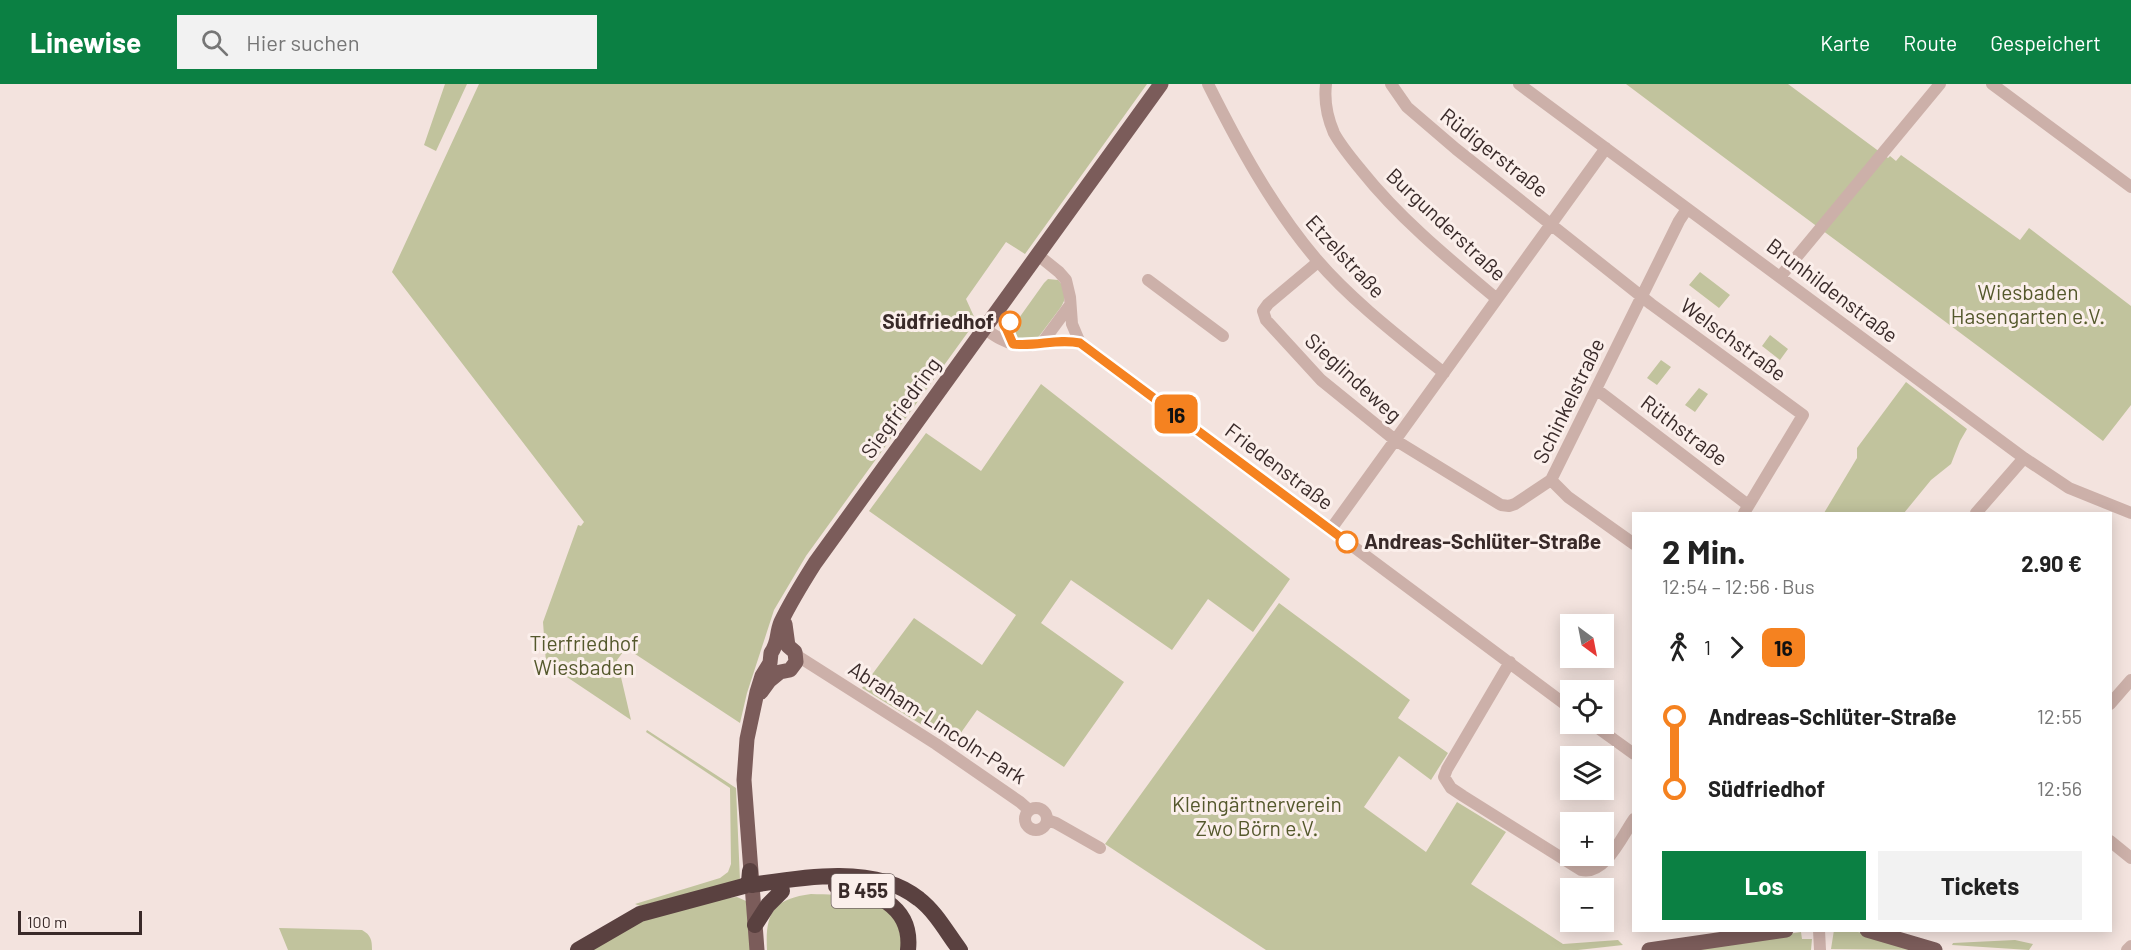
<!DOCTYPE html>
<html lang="de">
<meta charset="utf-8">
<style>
:root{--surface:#fff;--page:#f2f2f2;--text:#222;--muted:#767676;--accent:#0b8043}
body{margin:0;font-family:Barlow,sans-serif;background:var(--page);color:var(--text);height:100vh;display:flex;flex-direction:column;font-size:22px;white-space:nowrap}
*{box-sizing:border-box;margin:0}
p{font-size:20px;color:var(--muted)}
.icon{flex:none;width:33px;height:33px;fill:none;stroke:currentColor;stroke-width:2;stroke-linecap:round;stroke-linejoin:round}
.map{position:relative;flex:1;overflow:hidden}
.details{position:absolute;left:1632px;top:428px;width:480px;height:420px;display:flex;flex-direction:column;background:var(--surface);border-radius:0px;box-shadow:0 3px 15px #0003}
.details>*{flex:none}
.badge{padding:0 12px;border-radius:9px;font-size:21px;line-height:39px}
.needle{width:39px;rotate:148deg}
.fabs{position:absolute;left:1560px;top:530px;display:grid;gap:12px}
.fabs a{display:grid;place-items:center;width:54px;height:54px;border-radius:0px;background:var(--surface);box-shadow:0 3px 15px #0003;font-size:30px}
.scale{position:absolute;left:18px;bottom:15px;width:124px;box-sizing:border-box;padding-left:6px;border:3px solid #392a29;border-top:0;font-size:16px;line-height:21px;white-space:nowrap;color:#392a29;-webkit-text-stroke:4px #fbefeb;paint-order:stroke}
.map>.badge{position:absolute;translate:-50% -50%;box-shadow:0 0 0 3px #fff}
.legs{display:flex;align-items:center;gap:9px;height:66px;padding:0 30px;font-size:20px}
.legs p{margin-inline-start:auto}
.headline{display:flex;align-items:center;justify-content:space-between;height:102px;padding:0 30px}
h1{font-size:33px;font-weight:700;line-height:45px}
.action{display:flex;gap:12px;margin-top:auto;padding:12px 30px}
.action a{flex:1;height:69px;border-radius:0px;background:var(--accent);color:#fff;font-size:24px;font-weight:700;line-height:69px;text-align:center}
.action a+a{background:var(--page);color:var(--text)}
ul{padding:0 30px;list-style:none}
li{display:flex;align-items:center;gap:21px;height:72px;font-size:22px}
li i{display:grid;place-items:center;width:9px;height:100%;margin:0 8px;background:currentColor}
li i::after{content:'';width:15px;height:15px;margin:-8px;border:4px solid;border-radius:50%;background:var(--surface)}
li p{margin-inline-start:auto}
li:first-child i{background:linear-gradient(#0000 50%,currentColor 0)}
li:last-child i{background:linear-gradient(currentColor 50%,#0000 0)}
header{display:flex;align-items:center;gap:36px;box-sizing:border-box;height:84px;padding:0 30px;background:var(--accent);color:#fff}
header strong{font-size:28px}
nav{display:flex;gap:33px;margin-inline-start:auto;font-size:21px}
.search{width:420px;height:54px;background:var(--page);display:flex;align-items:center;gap:15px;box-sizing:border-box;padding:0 21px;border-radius:0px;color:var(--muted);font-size:22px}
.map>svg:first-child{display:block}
.green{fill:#c1c39d}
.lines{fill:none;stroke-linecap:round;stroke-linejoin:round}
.minor{stroke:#ccb0a9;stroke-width:12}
.major{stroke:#7b5c5a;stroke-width:15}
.highway{stroke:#5a4140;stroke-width:16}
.line-1-casing{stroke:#fff;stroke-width:14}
.line-1{stroke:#f58220;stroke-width:9}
.stop-1-dot{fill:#fff;stroke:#f58220;stroke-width:3}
.labels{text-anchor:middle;stroke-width:6;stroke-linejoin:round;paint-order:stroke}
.shield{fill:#fbefeb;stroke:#736563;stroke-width:1.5}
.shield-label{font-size:20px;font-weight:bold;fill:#392a29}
.street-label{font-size:21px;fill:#392a29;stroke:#fbefeb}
.park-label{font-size:21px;fill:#54582c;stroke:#fbefeb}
.stop-label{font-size:21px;font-weight:bold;fill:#392a29;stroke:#fbefeb;text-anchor:end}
</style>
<header>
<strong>Linewise</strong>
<div class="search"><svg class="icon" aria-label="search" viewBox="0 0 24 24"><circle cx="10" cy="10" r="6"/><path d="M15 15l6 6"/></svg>Hier suchen</div>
<nav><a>Karte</a><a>Route</a><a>Gespeichert</a></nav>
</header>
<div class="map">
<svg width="2131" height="866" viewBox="0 0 2131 866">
<rect width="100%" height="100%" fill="#f3e3de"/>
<path class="green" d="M445 0H467L436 67 424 61Z
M479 0H1147L1025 170 1006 158 966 215 976 237 806 472 774 526 747 609 740 639 626 564 617 576 631 636 546 579 543 538 578 441 581 442 584 438 392 188Z
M1626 0H1788L1888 74 1890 72 1896 77 1901 71 2020 156 2029 144 2131 222V321L2103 357C1946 236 1785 120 1626 0Z
M1700 188 1730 211 1719 224 1689 201Z
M1048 195 1058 196 1065 204 1064 217 1061 223 1037 255H1015L1012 246 1014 241 1044 199Z
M1770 251 1788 265 1780 276 1762 262Z
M1661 276 1671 283 1657 301 1647 294Z
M1906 298 1967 345 1960 357 1951 380 1931 396 1904 429H1824L1857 374V364Z
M1041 300 1290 495 1253 548 1208 515 1172 566 1071 496 1041 539 1124 598 1064 683 977 626 953 660 862 604 914 534 982 581 1016 531 869 427 926 349 981 387Z
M1699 304 1708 310 1695 328 1685 321Z
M1279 519 1410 616 1398 634 1448 669 1431 696 1399 672 1364 723 1426 768 1457 718 1506 748 1471 800 1563 860 1618 856 1623 861 1578 866H1266L1105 760Z
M647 646 736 704 740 797 640 822 635 820 720 794 728 788 731 780 730 704 646 648Z
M811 810C841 811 886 810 900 842 902 849 901 859 901 866H767C765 829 773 815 811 810Z
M737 813 746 817 752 866H589L625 843 709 816Z
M279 844 362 846C371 851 372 856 372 866H288Z
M1834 846 1858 848 1926 866 1831 865Z
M1801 848 1802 855H1812L1811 866H1680Z
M2015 856 2033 860 2029 866 1952 861 1953 859Z"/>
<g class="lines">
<path class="minor" d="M1208 0C1239 62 1272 123 1317 176 1352 217 1402 255 1444 289
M1326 0C1324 17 1327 33 1334 49 1341 62 1352 75 1361 86 1400 135 1449 175 1497 215
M1391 0 1407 23 1456 65 1651 220 1803 331 1744 429
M1519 0 2024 374 2069 404 2131 429
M1992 0 2131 103
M1038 171 1059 188 1066 196 1070 213 1072 240 1080 259
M1318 178 1268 220 1263 227 1266 236 1321 296 1395 356 1501 421 1509 422 1515 420 1551 396 1679 137 1687 125
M1780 193 1940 0
M1148 196 1223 252
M985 245C994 251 1003 258 1014 260 1036 265 1056 253 1080 259L1570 624
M1042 259 1070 221
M1596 305 1748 421
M1551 396 1568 413 1634 460
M1976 429 2024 374
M1331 445 1606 64
M796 571 936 660 1020 718 1029 726
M1510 578 1447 685 1444 693 1451 704 1463 712 1581 786C1605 792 1622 752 1634 735
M2110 620 2131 596
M1591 639 1634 670
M1025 735a11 11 0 1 1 22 0a11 11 0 1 1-22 0Z
M1047 736 1056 739 1100 764
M2110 757 2131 774
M1819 846 1820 866
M2127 866 2131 862"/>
<path class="major" d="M761 608 769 597 780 588 790 586 796 578 795 568 788 562 785 540
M1867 846 1935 866
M757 866 744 696 747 655 757 608 762 592 770 579 771 569C779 558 776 550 781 538 791 517 803 498 815 479L1161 0
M1649 866 1786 846"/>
<path class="highway" d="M752 801C801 793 877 780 919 815 936 828 947 849 960 866
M836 802C873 806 913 821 908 866
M755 841 768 821 782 807
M578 866 640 830 744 802 749 798 750 787"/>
</g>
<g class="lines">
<defs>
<path id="line-1" d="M1010 238 1007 246 1013 260C1036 263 1057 254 1080 259L1347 458"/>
</defs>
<use href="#line-1" class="line-1-casing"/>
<use href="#line-1" class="line-1"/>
</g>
<g class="stop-1-dot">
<circle cx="1010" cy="238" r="10"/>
<circle cx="1347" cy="458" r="10"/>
</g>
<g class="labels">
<rect class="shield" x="831.5" y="790" width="63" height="34" rx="4.5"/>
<g class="shield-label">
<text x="863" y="814">B 455</text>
</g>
<g class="street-label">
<text transform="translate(1494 69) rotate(38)" y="7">Rüdigerstraße</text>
<text transform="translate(1446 141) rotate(43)" y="7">Burgunderstraße</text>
<text transform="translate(1345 173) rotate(47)" y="7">Etzelstraße</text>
<text transform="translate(1832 207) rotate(37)" y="7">Brunhildenstraße</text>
<text transform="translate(1733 256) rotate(36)" y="7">Welschstraße</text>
<text transform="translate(1353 294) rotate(42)" y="7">Sieglindeweg</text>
<text transform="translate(1569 317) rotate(-64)" y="7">Schinkelstraße</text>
<text transform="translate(901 324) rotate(-54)" y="7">Siegfriedring</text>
<text transform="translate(1684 347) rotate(37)" y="7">Rüthstraße</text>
<text transform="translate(1279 383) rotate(37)" y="7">Friedenstraße</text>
<text transform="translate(937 639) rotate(33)" y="7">Abraham-Lincoln-Park</text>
</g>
<g class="park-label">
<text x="2028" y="216">Wiesbaden<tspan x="2028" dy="24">Hasengarten e.V.</tspan></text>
<text x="584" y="567">Tierfriedhof<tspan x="584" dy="24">Wiesbaden</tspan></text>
<text x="1257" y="728">Kleingärtnerverein<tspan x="1257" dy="24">Zwo Börn e.V.</tspan></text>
</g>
<g class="stop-label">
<text x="994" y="245">Südfriedhof</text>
<text x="1364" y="465" text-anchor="start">Andreas-Schlüter-Straße</text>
</g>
</g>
</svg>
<div class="fabs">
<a><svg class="needle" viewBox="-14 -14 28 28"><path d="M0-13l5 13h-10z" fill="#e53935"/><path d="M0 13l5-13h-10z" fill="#767676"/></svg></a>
<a><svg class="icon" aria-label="locate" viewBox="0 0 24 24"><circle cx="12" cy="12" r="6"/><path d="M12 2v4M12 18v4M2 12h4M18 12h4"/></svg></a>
<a><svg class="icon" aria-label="layers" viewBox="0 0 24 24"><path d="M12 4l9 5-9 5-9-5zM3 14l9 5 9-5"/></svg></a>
<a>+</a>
<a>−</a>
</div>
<div class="scale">100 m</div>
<b class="badge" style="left:1176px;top:330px;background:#f58220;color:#111">16</b>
<section class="details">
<div class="headline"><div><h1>2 Min.</h1><p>12:54 – 12:56 · Bus</p></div><b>2.90 €</b></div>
<div class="legs"><svg class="icon" aria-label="walk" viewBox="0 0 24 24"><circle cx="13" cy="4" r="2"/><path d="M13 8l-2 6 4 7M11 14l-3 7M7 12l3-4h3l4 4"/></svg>1<svg class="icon" aria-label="forward" viewBox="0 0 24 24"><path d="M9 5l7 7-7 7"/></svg><b class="badge" style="background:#f58220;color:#111">16</b></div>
<ul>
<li><i style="color:#f58220"></i><b>Andreas-Schlüter-Straße</b><p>12:55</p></li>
<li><i style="color:#f58220"></i><b>Südfriedhof</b><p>12:56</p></li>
</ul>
<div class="action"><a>Los</a><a>Tickets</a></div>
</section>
</div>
